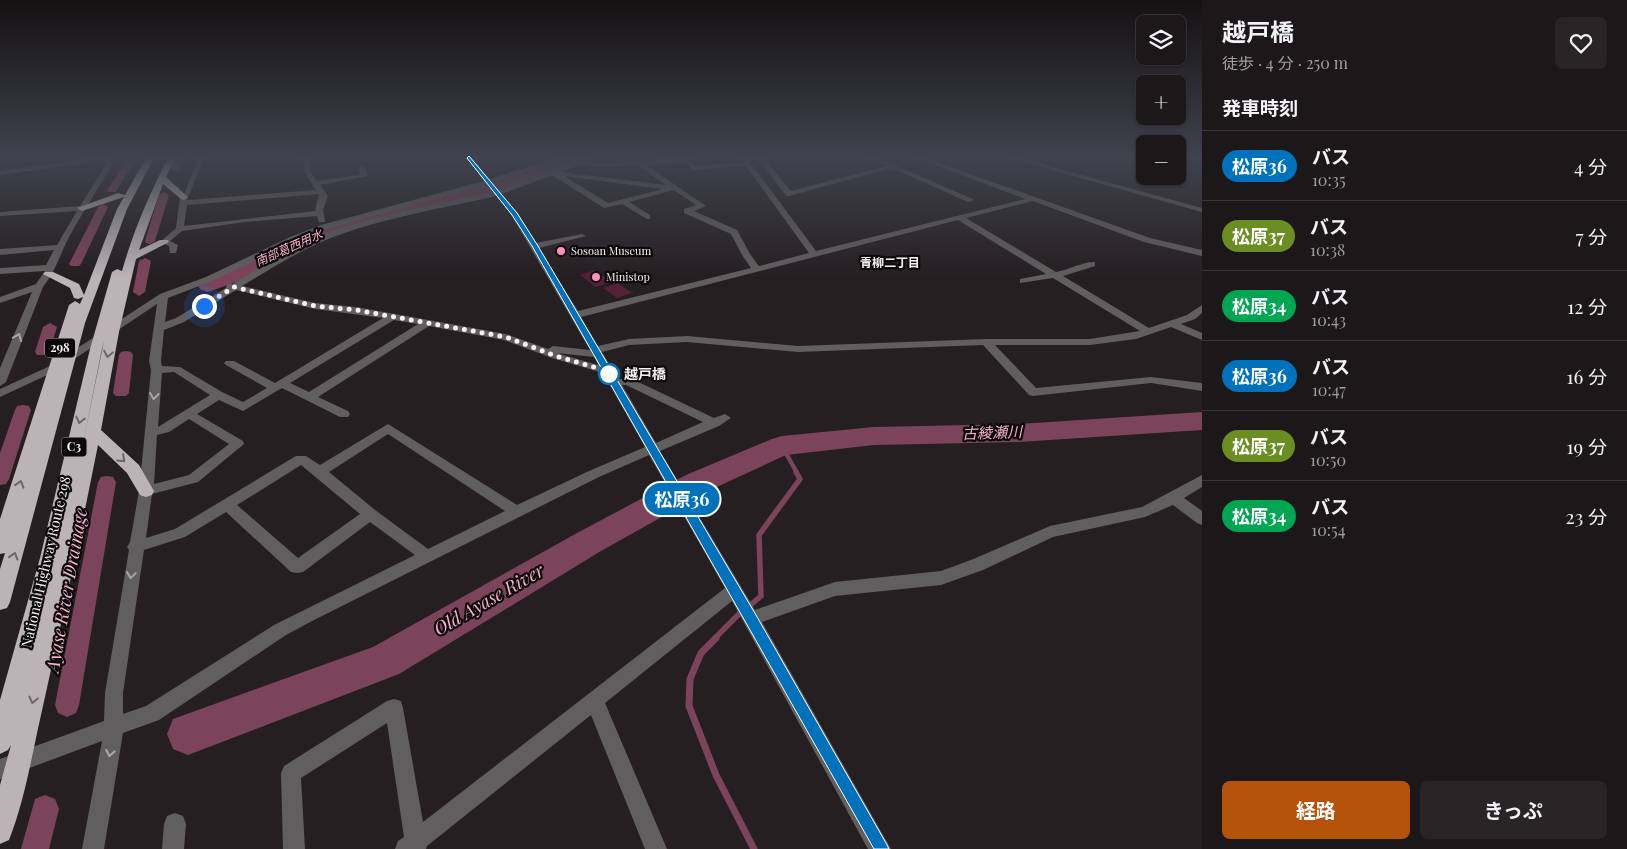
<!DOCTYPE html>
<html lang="ja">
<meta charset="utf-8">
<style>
:root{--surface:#1c1719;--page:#292426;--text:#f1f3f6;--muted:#a09fa2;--line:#3a3638;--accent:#b45309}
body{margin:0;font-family:"Playfair Display","Noto Sans JP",serif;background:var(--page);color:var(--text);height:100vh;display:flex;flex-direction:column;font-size:19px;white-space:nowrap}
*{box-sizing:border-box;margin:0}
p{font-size:16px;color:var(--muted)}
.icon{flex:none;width:28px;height:28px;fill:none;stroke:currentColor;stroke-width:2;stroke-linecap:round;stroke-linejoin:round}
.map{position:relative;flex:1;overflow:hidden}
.panel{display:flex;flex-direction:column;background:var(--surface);width:425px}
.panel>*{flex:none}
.badge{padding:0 10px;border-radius:16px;font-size:18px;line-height:32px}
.fabs{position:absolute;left:1136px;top:15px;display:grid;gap:10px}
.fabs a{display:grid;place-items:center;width:50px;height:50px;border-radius:8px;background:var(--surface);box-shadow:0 1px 4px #0004,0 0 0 1px var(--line);font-size:25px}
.you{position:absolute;width:25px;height:25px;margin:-12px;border:4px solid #fff;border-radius:50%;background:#1a73e8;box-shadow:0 0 0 8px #1a73e833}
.map>.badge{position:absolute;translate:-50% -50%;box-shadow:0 0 0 2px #fff}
h2{padding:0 20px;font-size:19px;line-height:45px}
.round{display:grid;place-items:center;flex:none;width:52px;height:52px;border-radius:8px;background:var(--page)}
.summary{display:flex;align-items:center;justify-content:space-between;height:85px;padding:0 20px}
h1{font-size:24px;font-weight:700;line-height:38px}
.action{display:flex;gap:10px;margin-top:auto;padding:10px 20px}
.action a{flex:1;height:58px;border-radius:8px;background:var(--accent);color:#fff;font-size:20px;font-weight:700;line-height:58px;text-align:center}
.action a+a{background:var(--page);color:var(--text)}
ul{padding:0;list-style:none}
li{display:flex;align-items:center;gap:15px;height:70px;padding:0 20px;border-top:1px solid var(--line)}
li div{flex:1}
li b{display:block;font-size:19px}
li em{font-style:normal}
li .badge{min-width:55px;font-weight:700;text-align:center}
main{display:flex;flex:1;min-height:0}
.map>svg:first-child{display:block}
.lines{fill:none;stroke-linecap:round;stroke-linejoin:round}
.stream-far2{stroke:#7c445b;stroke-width:4.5}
.stream-far1{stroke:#7c445b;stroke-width:5.5}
.stream{stroke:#7c445b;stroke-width:7}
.canal{fill:#7c445b;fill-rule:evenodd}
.river{fill:#7c445b;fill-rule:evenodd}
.building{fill:#552138}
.minor{fill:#615e5f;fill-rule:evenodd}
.major{fill:#a19b9d;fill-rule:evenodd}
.highway{fill:#bbb3b6;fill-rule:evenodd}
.oneway{stroke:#aca8a9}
.oneway2{stroke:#6c6669}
.line{fill:#0072bc;stroke:#fff}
.walk{stroke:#f6f2f3;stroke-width:5;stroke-dasharray:0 9}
.poi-dot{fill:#fe8ebc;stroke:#0c090a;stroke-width:2}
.stop-dot{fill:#fff;stroke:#0072bc;stroke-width:2.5}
.labels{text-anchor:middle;stroke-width:4.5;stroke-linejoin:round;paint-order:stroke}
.far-poi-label{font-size:11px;fill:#f6f2f3;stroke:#0c090a;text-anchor:start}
.far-water-label{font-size:12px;font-style:italic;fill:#fab2cd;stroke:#0c090a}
.far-neighbourhood-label{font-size:12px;font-weight:bold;fill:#f6f2f3;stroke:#0c090a}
.shield{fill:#0c090a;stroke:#b0acad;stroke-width:1}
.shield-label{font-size:12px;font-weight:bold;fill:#f6f2f3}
.stop-label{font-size:14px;font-weight:bold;fill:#f6f2f3;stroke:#0c090a;text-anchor:start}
.street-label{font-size:14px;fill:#f6f2f3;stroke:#0c090a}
.water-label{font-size:15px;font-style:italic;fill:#fab2cd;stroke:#0c090a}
.near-water-label{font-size:18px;font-style:italic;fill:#fab2cd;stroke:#0c090a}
</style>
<main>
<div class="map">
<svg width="1202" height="849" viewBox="0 0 1202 849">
<rect width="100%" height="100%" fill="#251f21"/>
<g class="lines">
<path class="stream-far2" d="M782 446 797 473"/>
<path class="stream-far1" d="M748 607 761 596 759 535 800 479 796 472
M714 639 742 611"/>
<path class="stream" d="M716 638 701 653 690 679 689 706 716 775 754 849"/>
<path class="canal" d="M177 158H185L178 171H172L171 169Z
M130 159 134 162 117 190 115 192H109L107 190 127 160Z
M164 192 169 195 155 241 150 244 146 243 145 241 159 195Z
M103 204 108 207 81 264 79 266H71L69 264 98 207Z
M145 258 151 261 145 292 139 296 133 292 139 261Z
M50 323 57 327 49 352 47 355H37L35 352 43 327Z
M126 351 131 352 133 355 129 393 126 396H116L113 393 119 355 121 352Z
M23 405 29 406 31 410 9 479 6 484 0 485V453L15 410 17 406Z
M107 476 113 477 116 482 79 705 76 713 67 717 58 713 55 705 98 482 101 477Z
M45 795 55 799 59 809 49 849H21L35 799Z"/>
<path class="river" d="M561 158H581L579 161 509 188 402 215 321 239 239 281 208 292 201 290 198 286 201 282 225 273 309 231 390 207 498 181Z
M1202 412V430L1019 442 874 445 786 455 708 491 601 551 399 674 188 755 173 749 167 734 173 719 373 647 577 533 686 475 772 439 782 436 874 427 1019 424Z"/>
</g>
<path class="building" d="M595 270 611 282 596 287 580 275Z
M618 283 632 293 617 298 603 288Z"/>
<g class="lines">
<path class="minor" d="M94 158H111L110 160 114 162C99 187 82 213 68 239 60 255 55 272 43 287L6 382 0 386V368L32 292 0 303V297L36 284 45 271 0 274V268L46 265 54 250 0 255V249L57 245 77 211 0 216V212L80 206 107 163 101 161 0 175V171Z
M198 158H204L187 200 316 190 305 173 303 158H309L311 173 317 181 360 175 359 167 362 165 365 167 368 176 320 185 328 196 323 210 325 222H319L317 216 245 222 182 231 170 241 178 245 176 253H170L169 246 160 242 176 228 180 197 184 195ZM319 194 315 211 184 226 187 205Z
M466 158H472L490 179 557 158H566L493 183 499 190 585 158H594L588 162 606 163 688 158 695 166 744 162 741 158H747L816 251 1025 199 916 158H925L1150 238 1202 250V256L1144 242 1033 201 966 218 1056 272C1068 270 1085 261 1095 262V266L1063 276 1149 328 1187 315 1202 305V313L1195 319 1181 324 1202 333V340L1171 327 1136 339 1090 345H995L1036 388 1151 377 1202 383V391L1151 383 1033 396 1029 395 983 345 798 352 687 342 629 345 602 352 618 379H632L714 418 725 414 731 418 719 426 660 451 755 610 835 582 941 571 971 560 1050 526 1142 507 1202 475V487L1184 498 1202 511V525L1197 523 1173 505 1145 517 1053 537 983 570 941 585 835 596 762 622 891 849H868L732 601 605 703 667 849H645L591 715 427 846 426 849H395L398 841 404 837 387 723 301 778 305 849H283L281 773 284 766 387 701 394 699 401 701 403 708 423 822 725 588 649 455 599 477 314 620 286 635 159 720 123 733 104 849H82L102 741 0 779V759L104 721 105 693 129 550 127 547 130 542 139 491 151 370 149 361 157 304 58 370 0 397V389L50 366 160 294 206 277 290 237 321 225 484 181ZM685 163 693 170 746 166 809 253 759 266 750 254 737 230 694 211 706 206 646 165ZM579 165 606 167 637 165 666 185 561 172ZM552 175 604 208 622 204 647 219H650V215L629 202 674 190 696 205 684 209V213L731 234 742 255 751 268 578 311 539 248 586 236 582 234 536 243 518 213 502 194ZM564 176 663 189 608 203ZM487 185 493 192C441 204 380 214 330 232 296 245 264 265 233 284H227L226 288 176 318 165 322 168 298 212 281 296 241 327 229ZM496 196 512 216 590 350 553 346 548 349 506 334 356 307 315 303 242 286C272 268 303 248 336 236 387 217 443 208 496 196ZM958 220 1046 274 1020 279V283L1053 278 1140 331 1090 339H986L798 346 687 336 629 339 598 346 581 317ZM236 290 315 309 383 318 275 383 234 361H226L224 363 226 365 267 388 243 402 222 392 180 367 162 366 161 361 164 330 184 322ZM394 320 418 324 309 392 290 383ZM429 326 504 340 552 358 603 373 645 447 589 471 517 505 388 424 320 465 306 456H296L175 529 146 538 152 494 198 482 244 444 243 441 197 414 219 400 243 411 282 388 340 417H348L350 414 348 411 318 397ZM557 353 594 357 598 365 560 354ZM174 372 210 395 158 427 162 373ZM622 385H626L703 422 656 443ZM189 419 229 444 189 475 154 484 157 435 169 432ZM388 434 505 511 428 549 375 510 329 472ZM301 465 360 514 298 558 237 505ZM226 512 291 572 297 573 303 572 370 522 415 555 274 625 146 706 123 714V693L144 550 185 537Z
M758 158H764L791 191 886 166 869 158H878L975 200 968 202 892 168 789 196H786Z
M1009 158H1019L1202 208V212Z
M175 813 183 816 186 824 184 849H162L164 824 167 816Z"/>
<path class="major" d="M1197 158H1202V160L1198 159Z"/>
<path class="highway" d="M146 158H154L127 209 85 323 10 602 7 608 0 610V569L5 553 0 554V519L69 305 75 301 80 304 83 297 78 299 74 298 70 288 43 274 45 272H53L79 284 84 295 117 209 124 197 82 211 77 208 118 193 125 195Z
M168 158H176L166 177 188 197 184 200 181 199 163 184 139 250 160 240H168L169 242 136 259 119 332 101 430 139 465 154 491 152 495 146 497 140 495 127 473 98 445C80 535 61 626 41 715 32 755 24 803 9 840L0 844V785L11 745 8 750 0 754V700L40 558 90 349 112 272 117 269 122 271C133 232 149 195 168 158ZM104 341 83 443 102 349Z"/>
</g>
<defs><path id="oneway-chevron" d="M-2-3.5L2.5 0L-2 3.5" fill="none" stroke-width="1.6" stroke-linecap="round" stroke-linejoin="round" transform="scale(1.25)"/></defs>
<g class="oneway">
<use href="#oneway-chevron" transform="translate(18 337) rotate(-68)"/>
<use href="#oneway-chevron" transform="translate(154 396) rotate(97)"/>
<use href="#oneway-chevron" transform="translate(131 575) rotate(98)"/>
<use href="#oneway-chevron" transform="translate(110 753) rotate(100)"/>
</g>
<g class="oneway2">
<use href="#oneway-chevron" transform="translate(108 354) rotate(101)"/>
<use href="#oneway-chevron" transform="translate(80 420) rotate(103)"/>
<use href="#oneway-chevron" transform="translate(122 459) rotate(43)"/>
<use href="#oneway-chevron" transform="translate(20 484) rotate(-73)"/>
<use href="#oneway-chevron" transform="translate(14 556) rotate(-73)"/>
<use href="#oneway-chevron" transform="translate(33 700) rotate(103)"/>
</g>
<linearGradient id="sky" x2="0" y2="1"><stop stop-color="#141112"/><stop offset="0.57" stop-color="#40424e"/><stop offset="1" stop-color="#40424e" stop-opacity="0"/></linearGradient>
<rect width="1202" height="277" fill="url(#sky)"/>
<path class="line" d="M469 156 517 213 538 246 756 615 886 843 889 849H874L746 623 532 246 512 215 467 158Z"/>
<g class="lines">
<path class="walk" d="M204 306 234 287 315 306 356 310 506 337 556 356 607 371 609 374"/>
</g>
<g class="poi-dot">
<circle cx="561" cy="251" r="5"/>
<circle cx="596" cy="277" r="5"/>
</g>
<circle class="stop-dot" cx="609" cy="374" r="10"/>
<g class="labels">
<g class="far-poi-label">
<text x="571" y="255">Sosoan Museum</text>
<text x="606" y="281">Ministop</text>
</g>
<g class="far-water-label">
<text transform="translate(289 248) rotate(-24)" y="4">南部葛西用水</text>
</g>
<g class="far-neighbourhood-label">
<text x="890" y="267">青柳二丁目</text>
</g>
<g class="shield">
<rect x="45" y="338.5" width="30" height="19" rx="4"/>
<rect x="61.5" y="437.5" width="25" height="19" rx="4"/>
</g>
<g class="shield-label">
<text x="60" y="352">298</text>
<text x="74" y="451">C3</text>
</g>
<g class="stop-label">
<text x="624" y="379">越戸橋</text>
</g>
<g class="street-label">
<text transform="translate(46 562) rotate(-77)" y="5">National Highway Route 298</text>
</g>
<g class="water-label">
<text transform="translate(992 433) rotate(-2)" y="5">古綾瀬川</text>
</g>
<g class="near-water-label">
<text transform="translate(67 590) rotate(-80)" y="6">Ayase River Drainage</text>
<text transform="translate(489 600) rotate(-30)" y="6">Old Ayase River</text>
</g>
</g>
</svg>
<div class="fabs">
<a><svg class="icon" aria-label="layers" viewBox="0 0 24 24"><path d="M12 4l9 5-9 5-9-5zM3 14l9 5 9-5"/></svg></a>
<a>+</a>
<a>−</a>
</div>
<div class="you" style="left:204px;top:306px"></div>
<b class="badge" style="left:682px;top:499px;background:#0072bc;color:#fff">松原36</b>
</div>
<section class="panel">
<div class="summary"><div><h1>越戸橋</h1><p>徒歩 · 4 分 · 250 m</p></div><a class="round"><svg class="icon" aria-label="heart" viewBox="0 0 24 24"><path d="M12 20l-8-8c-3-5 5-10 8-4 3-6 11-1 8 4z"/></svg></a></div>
<h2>発車時刻</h2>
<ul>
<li><span class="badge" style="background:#0072bc;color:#fff">松原36</span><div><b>バス</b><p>10:35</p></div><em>4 分</em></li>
<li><span class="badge" style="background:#6b8e23;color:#fff">松原37</span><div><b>バス</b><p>10:38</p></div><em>7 分</em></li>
<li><span class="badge" style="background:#00a651;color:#fff">松原34</span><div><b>バス</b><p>10:43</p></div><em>12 分</em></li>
<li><span class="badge" style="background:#0072bc;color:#fff">松原36</span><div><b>バス</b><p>10:47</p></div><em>16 分</em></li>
<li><span class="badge" style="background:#6b8e23;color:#fff">松原37</span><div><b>バス</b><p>10:50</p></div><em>19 分</em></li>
<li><span class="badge" style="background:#00a651;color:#fff">松原34</span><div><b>バス</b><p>10:54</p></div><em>23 分</em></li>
</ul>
<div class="action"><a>経路</a><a>きっぷ</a></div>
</section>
</main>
